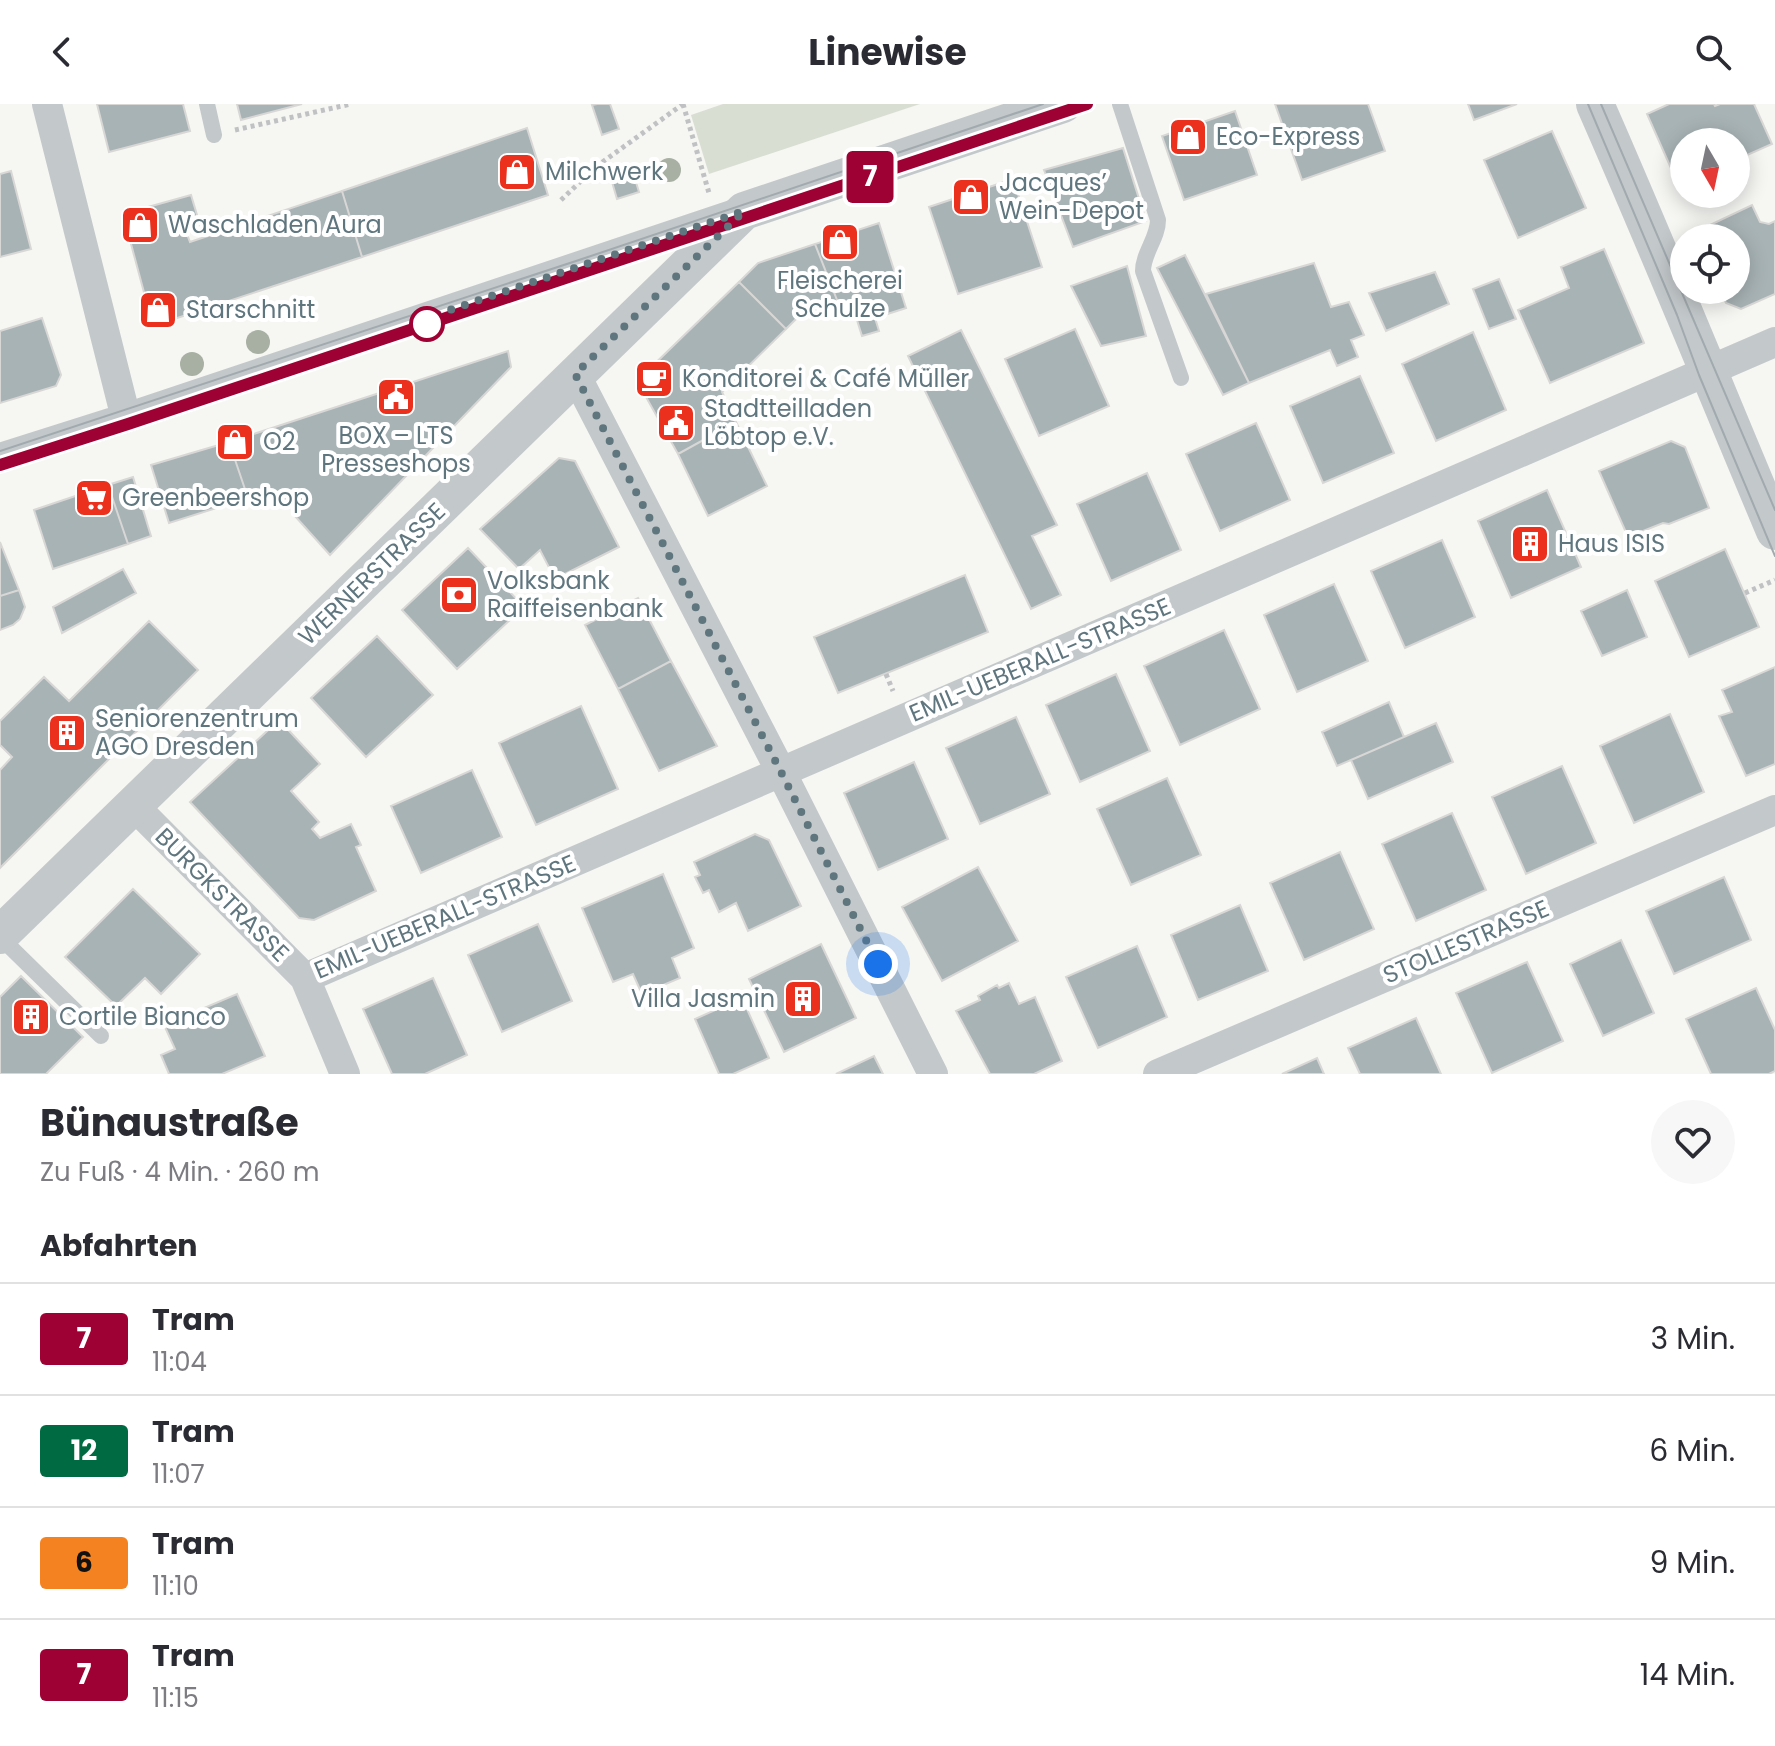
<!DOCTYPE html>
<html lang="de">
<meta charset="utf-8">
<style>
:root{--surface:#fff;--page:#f7f7f7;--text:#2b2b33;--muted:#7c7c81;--line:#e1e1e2}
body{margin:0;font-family:Poppins,sans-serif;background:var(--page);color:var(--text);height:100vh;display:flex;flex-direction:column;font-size:30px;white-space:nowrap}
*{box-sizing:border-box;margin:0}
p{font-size:26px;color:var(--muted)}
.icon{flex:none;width:44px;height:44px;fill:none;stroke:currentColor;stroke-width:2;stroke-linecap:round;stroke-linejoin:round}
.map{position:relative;height:970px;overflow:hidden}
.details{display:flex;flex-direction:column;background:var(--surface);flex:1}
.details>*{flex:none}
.badge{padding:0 16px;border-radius:6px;font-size:28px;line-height:52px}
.needle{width:52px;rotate:171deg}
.tools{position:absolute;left:1670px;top:24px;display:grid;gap:16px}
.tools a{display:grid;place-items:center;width:80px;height:80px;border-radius:50%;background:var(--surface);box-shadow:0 4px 20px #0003;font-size:40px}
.you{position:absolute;width:40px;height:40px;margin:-20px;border:6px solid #fff;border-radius:50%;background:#1a73e8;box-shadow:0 0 0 12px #1a73e833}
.map>.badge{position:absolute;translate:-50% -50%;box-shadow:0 0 0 4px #fff}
h2{padding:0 40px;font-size:30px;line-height:72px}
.round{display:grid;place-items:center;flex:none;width:84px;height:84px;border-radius:42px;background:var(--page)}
.overview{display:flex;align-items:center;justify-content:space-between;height:136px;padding:0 40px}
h1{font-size:38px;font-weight:700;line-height:60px}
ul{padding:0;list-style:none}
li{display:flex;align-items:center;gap:24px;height:112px;padding:0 40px;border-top:2px solid var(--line)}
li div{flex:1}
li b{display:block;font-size:30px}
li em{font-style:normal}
li .badge{min-width:88px;font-weight:700;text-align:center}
header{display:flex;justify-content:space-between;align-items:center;height:104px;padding:0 40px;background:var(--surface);font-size:36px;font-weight:700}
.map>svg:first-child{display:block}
.green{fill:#d9ded3}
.building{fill:#a8b3b6;stroke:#d8d7d5;stroke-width:2}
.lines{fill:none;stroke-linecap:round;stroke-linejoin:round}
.path{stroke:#bfc1c3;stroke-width:5;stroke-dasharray:4 4;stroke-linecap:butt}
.service{stroke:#c3c8ca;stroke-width:16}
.minor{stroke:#c3c8ca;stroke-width:30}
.tertiary{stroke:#c3c8ca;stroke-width:38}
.tram{stroke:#a1aaae;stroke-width:2}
.tree{fill:#a7b0a2}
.line-casing{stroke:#fff;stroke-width:18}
.line{stroke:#9e0234;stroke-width:12}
.walk{stroke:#60767f;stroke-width:8;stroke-dasharray:0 14.4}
.stop-dot{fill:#fff;stroke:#9e0234;stroke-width:4}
.labels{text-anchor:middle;stroke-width:8;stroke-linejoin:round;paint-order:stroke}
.poi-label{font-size:24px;fill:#60767f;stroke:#fff;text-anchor:start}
.street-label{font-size:24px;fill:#60767f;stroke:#fff}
</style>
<header><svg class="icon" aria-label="back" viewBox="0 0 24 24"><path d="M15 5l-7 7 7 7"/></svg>Linewise<svg class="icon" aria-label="search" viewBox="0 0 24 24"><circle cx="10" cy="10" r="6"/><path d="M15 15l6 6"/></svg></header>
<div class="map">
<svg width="1775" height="970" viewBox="0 0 1775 970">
<rect width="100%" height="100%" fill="#f6f6f3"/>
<path class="green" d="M723 0H920L709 70 691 11Z"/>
<path class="building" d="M97 0H183L190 27 109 48Z
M237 0H302L241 16Z
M597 0H610L619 25 602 31 592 1Z
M1275 0H1368L1385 47 1302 76Z
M1468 0H1517L1474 16Z
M1669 0H1714L1715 2 1720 0H1754L1772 40 1736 56V38H1684V78L1678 80 1647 10Z
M1235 7 1257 71 1184 96 1162 32Z
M527 24 548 91 362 153 342 87Z
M1552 27 1586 104 1518 134 1484 56Z
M1123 44 1146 117 1073 143 1044 66Z
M632 65 639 88 617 95 610 71Z
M11 67 31 145 0 153V70Z
M1013 75 1042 163 958 190 929 103Z
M342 87 362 153 153 222 123 110 191 91 200 121 185 125 190 138Z
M1752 101 1760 118 1769 120 1775 117V190L1741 205 1726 199 1720 186H1736V134H1695L1693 129Z
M879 119 906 204 875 214 879 227 862 232 851 197 839 201 815 140Z
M815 140 839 201 799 212 786 225 739 178 758 159Z
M1604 145 1644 239 1550 279 1518 206 1569 184 1561 163Z
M1185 151 1249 279 1223 291 1157 164Z
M1314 159 1331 203 1349 198 1364 231 1351 236 1358 253 1337 262 1330 246 1249 279 1206 190Z
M1127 162 1146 232 1101 242 1071 182Z
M1435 168 1449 200 1386 227 1369 189Z
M1499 175 1516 215 1489 225 1473 185Z
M739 178 786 225 722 288 736 318 678 350 637 277Z
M42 214 61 271 56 282 0 299V227Z
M1075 225 1109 302 1039 332 1005 255Z
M961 226 1057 421 1032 432 1061 491 1031 505 908 252Z
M1473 228 1506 306 1436 337 1402 260Z
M508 247 511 263 330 451 294 411 290 395 267 402 262 391 248 394 229 338Z
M1360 272 1394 349 1323 379 1290 302Z
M736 318 767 382 708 412 678 350Z
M1256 319 1290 396 1220 427 1186 350Z
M1671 337 1685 343 1709 404 1669 420 1663 419 1628 433 1599 367Z
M229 338 248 394 169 419 151 361Z
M559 354 575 357 619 443 555 475 540 446 519 465 480 425Z
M1147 369 1181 446 1111 477 1077 400Z
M133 373 151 432 128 440 108 381Z
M108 381 128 440 53 465 34 406Z
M1547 386 1581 463 1511 494 1478 417Z
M1442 436 1475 513 1405 544 1371 467Z
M0 438 19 486 0 492Z
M468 444 524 503 457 565 402 506Z
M1725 445 1759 523 1689 553 1655 477Z
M123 465 136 489 62 529 53 503Z
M965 471 988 528 838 589 814 533Z
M1334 480 1368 557 1297 588 1264 511Z
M19 486 25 503 20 515 13 521 0 526V492Z
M1627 486 1647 533 1602 552 1581 507Z
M638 494 671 557 618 585 585 521Z
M149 517 198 566 0 764V666L12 653 0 641V617L44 573 69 597Z
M1224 526 1260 605 1180 641 1144 562Z
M377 532 433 591 366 653 311 594Z
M671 557 717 642 659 667 618 585Z
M1775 563V660L1746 672 1719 612 1732 608 1722 586Z
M1116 570 1150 647 1080 678 1046 601Z
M1389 598 1404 633 1337 662 1322 628Z
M581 602 618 685 536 721 499 639Z
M1670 610 1704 688 1634 719 1600 642Z
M1016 613 1050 690 980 720 946 644Z
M279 616 320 660 291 687 319 718 312 725 320 734 351 720 361 741 356 743 376 787 314 816 299 814 190 698Z
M1436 619 1453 658 1368 695 1351 656Z
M914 658 948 735 878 766 844 689Z
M1562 662 1596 739 1526 770 1492 693Z
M472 666 502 733 421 769 391 702Z
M1167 674 1201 751 1131 781 1097 705Z
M1452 709 1486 786 1416 817 1382 740Z
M755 730 769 736 801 802 748 827 736 799 719 808 709 786 703 789 695 773 700 771 694 758Z
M1340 748 1374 825 1304 856 1270 779Z
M978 763 1018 837 942 877 902 803Z
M663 770 694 844 672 854 680 874 642 890 633 870 613 878 582 804Z
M1724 773 1751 836 1674 870 1646 807Z
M133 785 200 850 161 890 145 874 116 902 65 853Z
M1240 801 1268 867 1198 896 1171 831Z
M538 820 572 897 502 928 468 851Z
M1621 836 1654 909 1603 932 1570 860Z
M821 840 856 914 784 948 749 875Z
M1137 842 1167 913 1098 944 1066 873Z
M1527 858 1563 937 1492 969 1456 889Z
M21 872 83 933 46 970H0V893Z
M433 874 467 951 425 970H392L363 905Z
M1009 879 1019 900 1035 893 1062 957 1034 970H990L956 907 980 896 978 892 997 881 999 884Z
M1756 884 1775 926V967L1769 970H1711L1686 915Z
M237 890 265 952 222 970H169L161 951 175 945 164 921Z
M742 894 769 954 733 970H719L695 915Z
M1416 914 1441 970H1360L1348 944Z
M874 952 883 970H836Z
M1317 954 1324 970H1282Z"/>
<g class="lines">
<path class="path" d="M683 0 709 89
M235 26 351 0
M561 96 597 62 683 0
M1745 489 1775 476
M886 570 893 587"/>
<path class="service" d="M207 0 214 31
M1120 0 1158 116C1158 134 1143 149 1143 167L1181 274
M0 833 101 932"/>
<path class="minor" d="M47 0 126 314
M575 270 781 668 933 970
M0 354 126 314 738 109
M134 702 305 874 345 970
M305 874 1775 238
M1158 970 1775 706"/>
<path class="tertiary" d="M1595 0C1657 141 1715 284 1775 427
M0 831 744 107 1063 0"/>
<path class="tram" d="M1588 0 1677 211 1699 271 1775 452
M1601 0 1775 406
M0 347 579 156 1043 0
M0 361 128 320 1087 0"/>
</g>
<g class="tree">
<circle cx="669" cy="66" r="12"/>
<circle cx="258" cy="238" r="12"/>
<circle cx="192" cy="260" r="12"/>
</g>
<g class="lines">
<defs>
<path id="line" d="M0 361 128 320 1087 0"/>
</defs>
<use href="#line" class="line-casing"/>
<use href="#line" class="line"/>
<path class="walk" d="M427 220 438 210 744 107 575 270 781 668 878 860"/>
</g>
<defs>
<symbol id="shop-square" viewBox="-11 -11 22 22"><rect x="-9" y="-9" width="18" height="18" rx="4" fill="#eb301e" stroke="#fff"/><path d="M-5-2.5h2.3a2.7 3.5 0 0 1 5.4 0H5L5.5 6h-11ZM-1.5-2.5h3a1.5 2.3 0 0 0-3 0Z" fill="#fff"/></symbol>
<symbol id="cafe-square" viewBox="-11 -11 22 22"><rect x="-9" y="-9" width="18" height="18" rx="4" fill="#eb301e" stroke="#fff"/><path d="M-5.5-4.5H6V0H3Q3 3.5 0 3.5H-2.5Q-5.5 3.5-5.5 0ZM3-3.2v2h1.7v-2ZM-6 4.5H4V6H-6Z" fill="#fff"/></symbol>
<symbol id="civic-square" viewBox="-11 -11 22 22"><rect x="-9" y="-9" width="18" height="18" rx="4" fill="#eb301e" stroke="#fff"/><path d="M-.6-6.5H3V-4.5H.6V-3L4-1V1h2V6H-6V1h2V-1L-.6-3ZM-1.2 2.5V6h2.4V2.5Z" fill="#fff"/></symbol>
<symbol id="supermarket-square" viewBox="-11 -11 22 22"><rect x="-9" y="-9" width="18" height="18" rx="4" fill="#eb301e" stroke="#fff"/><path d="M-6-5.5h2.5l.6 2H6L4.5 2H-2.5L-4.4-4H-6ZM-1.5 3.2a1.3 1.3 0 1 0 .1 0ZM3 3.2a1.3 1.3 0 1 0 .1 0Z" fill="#fff"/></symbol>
<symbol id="building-square" viewBox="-11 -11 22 22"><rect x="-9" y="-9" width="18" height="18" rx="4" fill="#eb301e" stroke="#fff"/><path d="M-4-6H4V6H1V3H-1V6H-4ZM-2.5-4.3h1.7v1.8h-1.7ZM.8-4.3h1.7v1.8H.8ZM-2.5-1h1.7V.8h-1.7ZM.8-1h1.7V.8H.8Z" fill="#fff"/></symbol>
<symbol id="bank-square" viewBox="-11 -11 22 22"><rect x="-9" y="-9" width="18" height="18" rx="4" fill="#eb301e" stroke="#fff"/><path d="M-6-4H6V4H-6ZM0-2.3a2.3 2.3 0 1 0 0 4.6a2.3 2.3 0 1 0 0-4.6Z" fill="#fff"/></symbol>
</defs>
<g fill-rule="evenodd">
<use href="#shop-square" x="1166" y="11" width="44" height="44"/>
<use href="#shop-square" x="495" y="46" width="44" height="44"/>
<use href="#shop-square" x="949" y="71" width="44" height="44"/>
<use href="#shop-square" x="118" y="99" width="44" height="44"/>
<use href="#shop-square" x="818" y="116" width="44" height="44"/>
<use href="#shop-square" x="136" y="184" width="44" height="44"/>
<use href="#cafe-square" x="632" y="253" width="44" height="44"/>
<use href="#civic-square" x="374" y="271" width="44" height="44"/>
<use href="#civic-square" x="654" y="297" width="44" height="44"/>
<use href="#shop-square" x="213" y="316" width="44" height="44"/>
<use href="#supermarket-square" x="72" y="372" width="44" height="44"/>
<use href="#building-square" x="1508" y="418" width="44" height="44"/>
<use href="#bank-square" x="437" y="469" width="44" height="44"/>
<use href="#building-square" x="45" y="607" width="44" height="44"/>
<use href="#building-square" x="781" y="873" width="44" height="44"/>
<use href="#building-square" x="9" y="891" width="44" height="44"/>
</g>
<circle class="stop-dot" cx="427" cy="220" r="16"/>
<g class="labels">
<g class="poi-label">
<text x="1216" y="41">Eco-Express</text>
<text x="545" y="76">Milchwerk</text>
<text x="999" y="87">Jacques’<tspan x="999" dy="28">Wein-Depot</tspan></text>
<text x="168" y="129">Waschladen Aura</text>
<text x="840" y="185" text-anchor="middle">Fleischerei<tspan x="840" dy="28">Schulze</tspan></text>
<text x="186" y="214">Starschnitt</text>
<text x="682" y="283">Konditorei &amp; Café Müller</text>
<text x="704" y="313">Stadtteilladen<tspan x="704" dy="28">Löbtop e.V.</tspan></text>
<text x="396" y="340" text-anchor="middle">BOX – LTS<tspan x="396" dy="28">Presseshops</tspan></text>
<text x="263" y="346">O2</text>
<text x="122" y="402">Greenbeershop</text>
<text x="1558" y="448">Haus ISIS</text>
<text x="487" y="485">Volksbank<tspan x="487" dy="28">Raiffeisenbank</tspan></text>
<text x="95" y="623">Seniorenzentrum<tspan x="95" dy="28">AGO Dresden</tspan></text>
<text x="775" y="903" text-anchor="end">Villa Jasmin</text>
<text x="59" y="921">Cortile Bianco</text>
</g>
<g class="street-label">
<text transform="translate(372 470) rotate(-44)" y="8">WERNERSTRASSE</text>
<text transform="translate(1040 556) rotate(-23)" y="8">EMIL-UEBERALL-STRASSE</text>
<text transform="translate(222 791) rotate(45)" y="8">BURGKSTRASSE</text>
<text transform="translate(445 813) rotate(-23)" y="8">EMIL-UEBERALL-STRASSE</text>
<text transform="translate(1466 838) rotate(-23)" y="8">STOLLESTRASSE</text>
</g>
</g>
</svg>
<div class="tools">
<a><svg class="needle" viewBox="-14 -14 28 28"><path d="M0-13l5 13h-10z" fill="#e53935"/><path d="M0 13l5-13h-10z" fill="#7c7c81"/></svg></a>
<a><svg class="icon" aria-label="locate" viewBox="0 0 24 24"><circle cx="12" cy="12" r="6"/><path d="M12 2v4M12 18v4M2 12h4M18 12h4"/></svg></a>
</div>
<div class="you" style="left:878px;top:860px"></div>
<b class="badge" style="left:870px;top:73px;background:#9e0234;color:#fff">7</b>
</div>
<section class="details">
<div class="overview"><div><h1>Bünaustraße</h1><p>Zu Fuß · 4 Min. · 260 m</p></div><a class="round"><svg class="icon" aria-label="heart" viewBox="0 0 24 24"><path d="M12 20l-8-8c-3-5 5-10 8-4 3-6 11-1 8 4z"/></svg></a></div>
<h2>Abfahrten</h2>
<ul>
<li><span class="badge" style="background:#9e0234;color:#fff">7</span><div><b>Tram</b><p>11:04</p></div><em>3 Min.</em></li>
<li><span class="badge" style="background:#006b42;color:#fff">12</span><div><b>Tram</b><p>11:07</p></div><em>6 Min.</em></li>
<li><span class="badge" style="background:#f58220;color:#111">6</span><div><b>Tram</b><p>11:10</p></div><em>9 Min.</em></li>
<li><span class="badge" style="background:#9e0234;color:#fff">7</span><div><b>Tram</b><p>11:15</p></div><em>14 Min.</em></li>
</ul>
</section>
